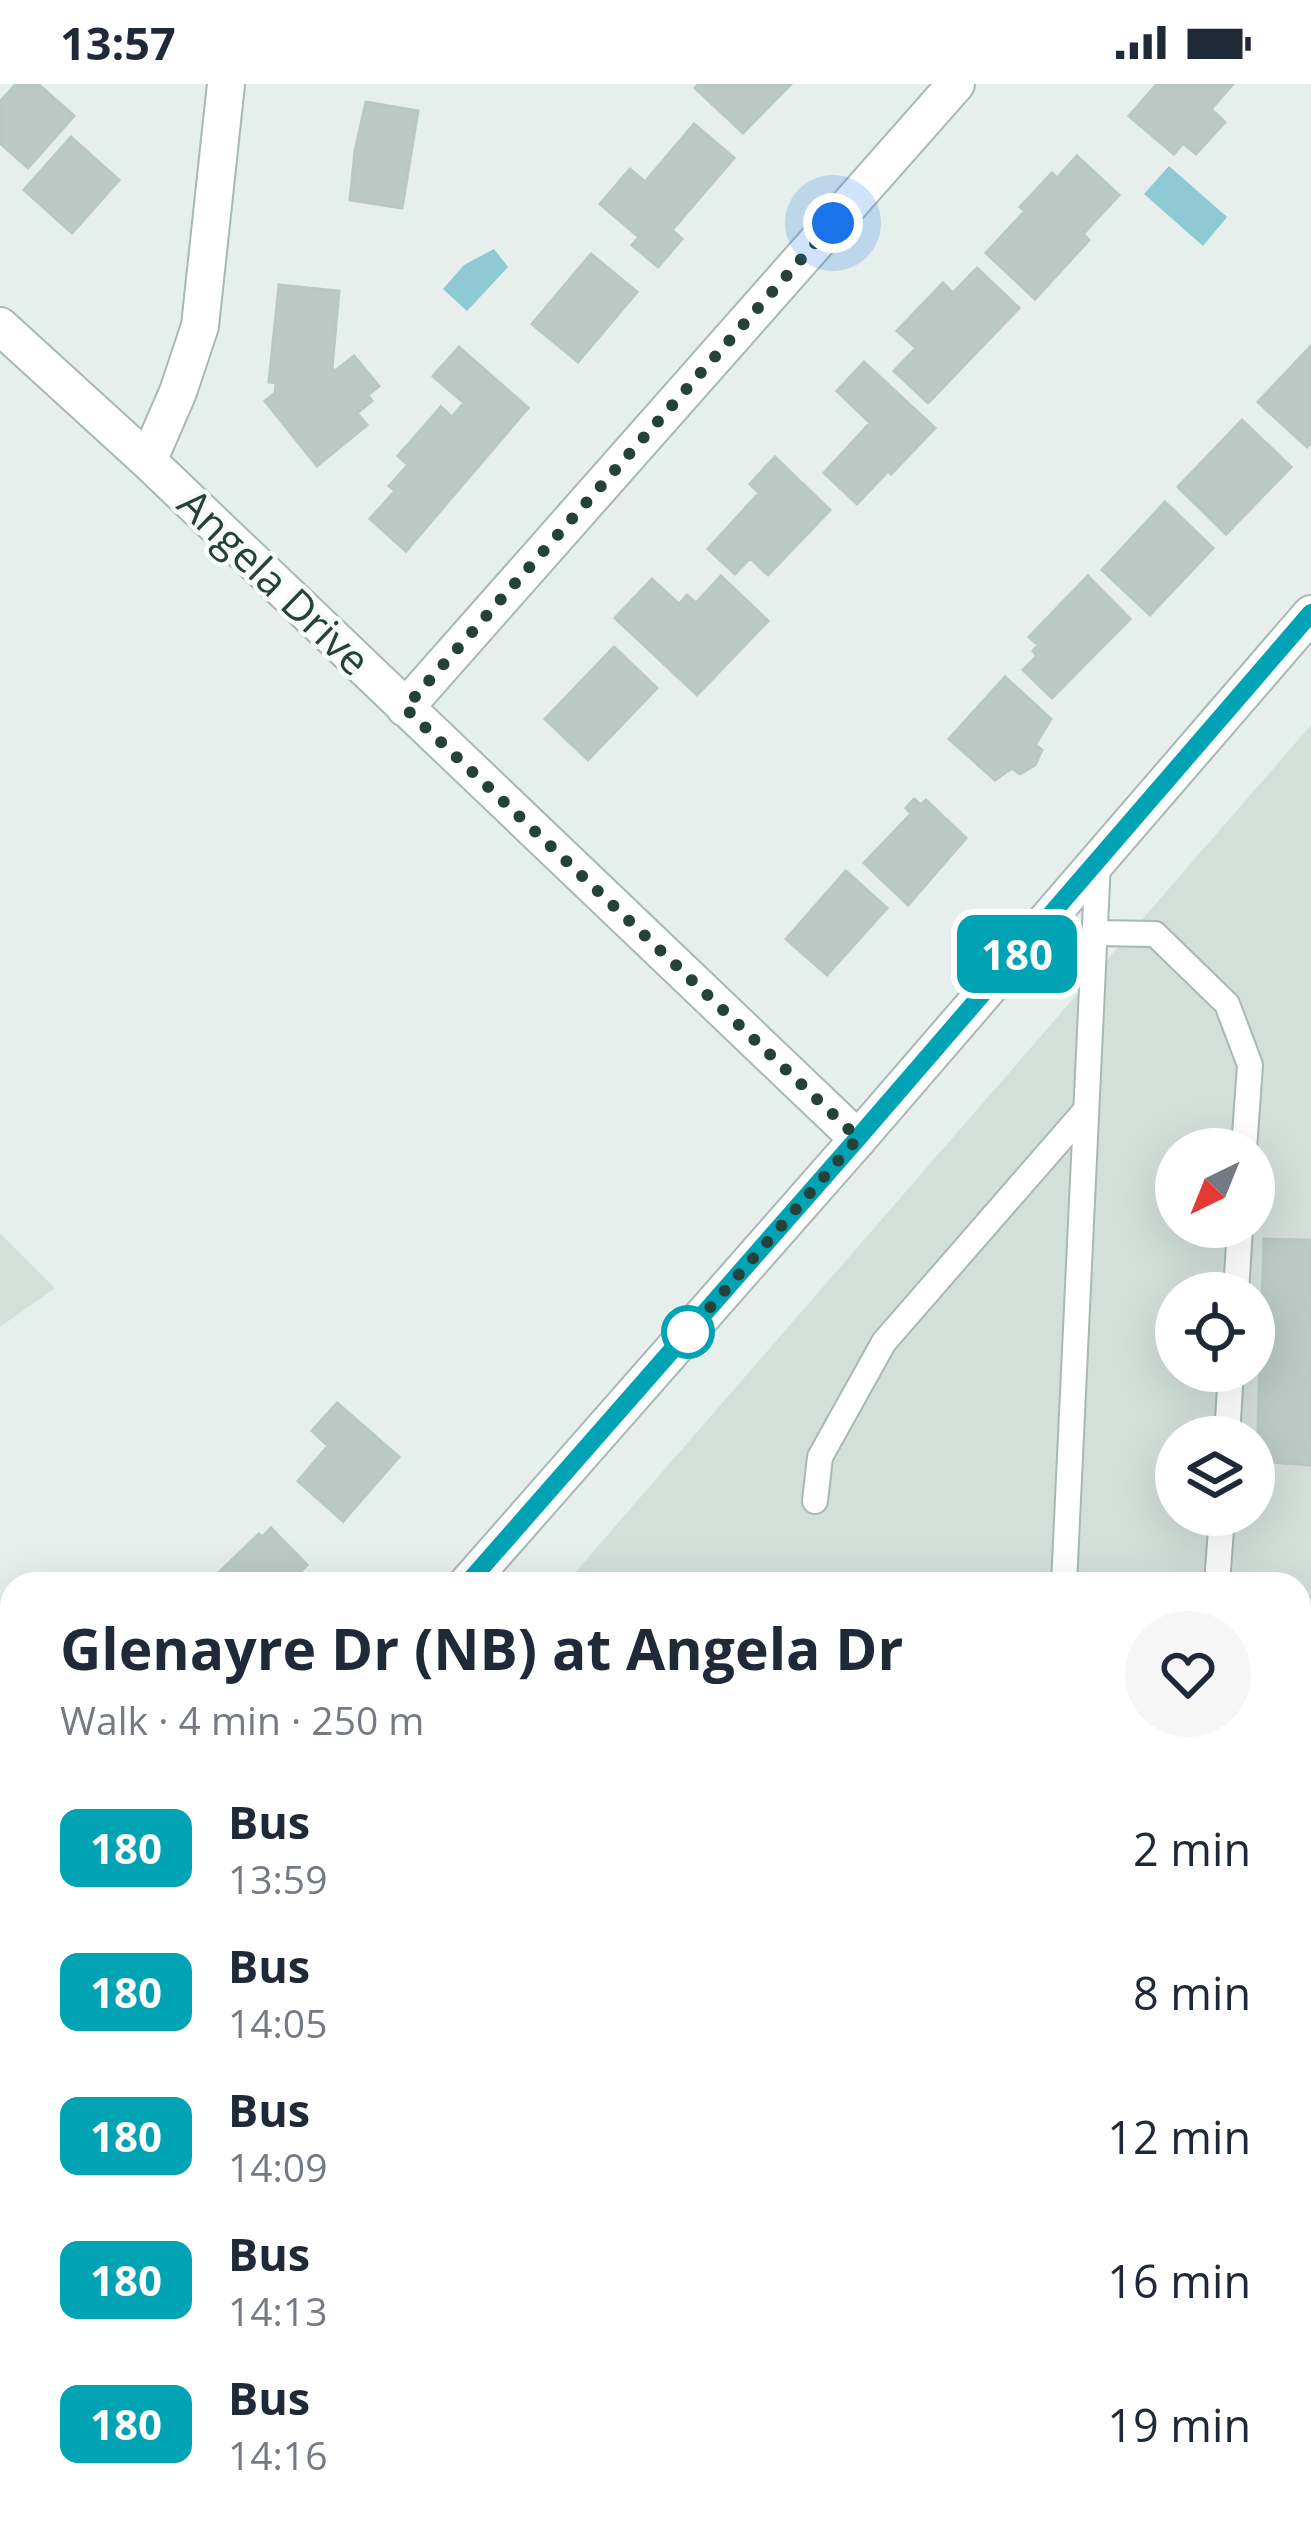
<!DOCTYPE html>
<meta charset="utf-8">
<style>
:root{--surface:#fff;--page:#f6f6f7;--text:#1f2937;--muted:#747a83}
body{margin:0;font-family:"Open Sans",sans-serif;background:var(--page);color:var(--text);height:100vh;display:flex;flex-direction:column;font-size:45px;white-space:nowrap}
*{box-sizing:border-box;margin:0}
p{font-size:39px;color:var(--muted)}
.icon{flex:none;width:66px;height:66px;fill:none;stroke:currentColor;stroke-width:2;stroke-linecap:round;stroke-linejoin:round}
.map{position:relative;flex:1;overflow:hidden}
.sheet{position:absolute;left:0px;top:1488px;width:1311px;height:951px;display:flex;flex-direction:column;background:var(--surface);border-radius:36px 36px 0 0;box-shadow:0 12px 48px #0002}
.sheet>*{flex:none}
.badge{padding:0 24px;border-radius:18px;font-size:42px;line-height:78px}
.needle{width:78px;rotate:223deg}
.buttons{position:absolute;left:1155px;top:1044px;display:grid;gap:24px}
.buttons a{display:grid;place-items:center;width:120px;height:120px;border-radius:50%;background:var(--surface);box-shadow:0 12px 48px #0002;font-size:60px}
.you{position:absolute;width:60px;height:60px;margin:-30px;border:9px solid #fff;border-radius:50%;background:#1a73e8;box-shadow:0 0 0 18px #1a73e833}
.map>.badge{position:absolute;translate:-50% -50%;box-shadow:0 0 0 6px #fff}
.round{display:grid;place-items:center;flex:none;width:126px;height:126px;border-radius:63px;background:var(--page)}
.overview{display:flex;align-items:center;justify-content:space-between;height:204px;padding:0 60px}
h1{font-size:57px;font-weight:700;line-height:90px}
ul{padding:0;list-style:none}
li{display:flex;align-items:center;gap:36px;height:144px;padding:0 60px}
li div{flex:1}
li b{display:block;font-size:45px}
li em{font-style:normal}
li .badge{min-width:132px;font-weight:700;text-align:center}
.status{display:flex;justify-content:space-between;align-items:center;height:84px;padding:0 60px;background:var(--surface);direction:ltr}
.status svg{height:33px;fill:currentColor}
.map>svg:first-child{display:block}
.built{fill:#d4dfda;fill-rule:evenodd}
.green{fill:#bfe0c8}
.water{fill:#8ec9d4}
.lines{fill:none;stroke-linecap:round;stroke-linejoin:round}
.stream{stroke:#8ec9d4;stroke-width:12}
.building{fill:#bbcac4;stroke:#b8c9c2;stroke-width:3}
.service-casing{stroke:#a8b8b2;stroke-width:28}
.minor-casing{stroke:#a8b8b2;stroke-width:40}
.tertiary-casing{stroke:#a8b8b2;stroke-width:40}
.path{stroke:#86b3a5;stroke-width:8;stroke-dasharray:6 9;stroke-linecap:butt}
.service{stroke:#fff;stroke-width:24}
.minor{stroke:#fff;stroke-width:36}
.tertiary{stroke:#fff;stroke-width:36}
.line-casing{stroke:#fff;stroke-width:27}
.line{stroke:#00a3b4;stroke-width:18}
.walk{stroke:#24423a;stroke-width:12;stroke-dasharray:0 21.6}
.stop-dot{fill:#fff;stroke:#00a3b4;stroke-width:6}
.labels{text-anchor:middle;stroke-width:9;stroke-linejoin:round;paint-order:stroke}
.street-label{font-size:42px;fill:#24423a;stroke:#f7fbf9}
</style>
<div class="status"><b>13:57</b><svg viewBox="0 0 49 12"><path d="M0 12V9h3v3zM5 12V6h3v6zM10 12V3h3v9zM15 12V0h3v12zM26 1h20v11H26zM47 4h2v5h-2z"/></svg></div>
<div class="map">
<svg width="1311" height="2438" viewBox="0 0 1311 2438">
<rect width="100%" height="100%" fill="#e6efeb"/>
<path class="built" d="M1311 641V2438H0V2131L12 2118V2427H1299V1500H565ZM1176 1065H1254V1143H1176ZM1176 1209H1254V1287H1176ZM1176 1353H1254V1431H1176Z
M0 1149 55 1204 0 1243Z"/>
<path class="green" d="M12 1871V2280L0 2293V1877Z"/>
<path class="water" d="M1169 82 1227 133 1203 162 1144 110Z
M494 165 508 183 467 227 443 205 464 181Z"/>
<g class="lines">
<path class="stream" d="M1299 1679 1311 1672"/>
</g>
<path class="building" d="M16 0H38L74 32 28 84 0 59V18Z
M699 0H791L743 49 695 4Z
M1157 0H1233L1211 25 1225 38 1196 70 1183 59 1174 70 1129 32Z
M366 18 418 27 402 124 350 116 355 67Z
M694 40 734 74 672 146 682 155 658 183 632 161 639 153 600 120 630 85 645 98Z
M71 53 119 96 72 149 24 106Z
M1077 72 1119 111 1083 150 1089 156 1035 215 986 169 1025 127 1020 123 1052 89 1057 94Z
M591 170 637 208 578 278 532 240Z
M977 184 1019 224 928 319 894 287 916 264 897 247 943 199 953 209Z
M279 201 339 207 332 284 335 287 354 272 379 302 368 311 372 317 357 329 367 341 317 382 265 317 275 309 276 299 269 298Z
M1311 262V359L1307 363 1258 318Z
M459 263 528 324 406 467 370 435 395 407 389 402 408 381 398 372 441 323 452 333 464 319 433 292Z
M864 278 935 344 891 390 888 387 857 420 824 389 870 339 837 307Z
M1242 336 1291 383 1226 450 1178 403Z
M775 373 830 426 768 491 750 474 735 490 708 465 759 409 750 400Z
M1165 418 1213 464 1150 531 1102 486Z
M721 492 768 537 697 611 615 534 652 495 679 520 687 511 696 519Z
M1088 492 1130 535 1052 614 1023 586 1037 572 1033 567 1038 561 1029 553Z
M614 563 657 604 588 676 545 635Z
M1005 593 1051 635 1035 661 1042 666 1035 681 1020 690 1012 684 995 696 949 655Z
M914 715 921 721 926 716 966 754 908 821 864 779 911 730 906 724Z
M846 787 887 824 827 891 786 855Z
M1264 1155 1311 1156V1381L1257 1377Z
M337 1319 399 1373 343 1437 298 1397 328 1362 312 1347Z
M271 1444 307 1481 299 1489 303 1492 294 1500H207L259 1450 262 1453Z"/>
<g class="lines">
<defs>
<path id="service" d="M1095 849 1155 850 1227 920 1250 981 1244 1065
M1236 1209 1240 1143
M1227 1353 1231 1287
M815 1417 820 1373 884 1258 1086 1026
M1064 1500 1098 777
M1217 1500 1222 1431
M1299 1641 1311 1636
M1299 2045 1311 2056
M1299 2364 1311 2375
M0 2379 12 2378
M56 2427V2438
M907 2427 919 2438
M1139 2427 1149 2438
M481 2438 491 2427"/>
<path id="minor" d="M0 242 148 377 858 1055
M148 377 178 308 200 242 226 0
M405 624 956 0"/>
<path id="tertiary" d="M467 1500 858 1055 1311 530
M0 1828 12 1823"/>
</defs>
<use href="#service" class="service-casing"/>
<use href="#minor" class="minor-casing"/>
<use href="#tertiary" class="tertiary-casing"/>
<path class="path" d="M1299 1977 1311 1988"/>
<use href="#service" class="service"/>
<use href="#minor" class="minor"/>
<use href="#tertiary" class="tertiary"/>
</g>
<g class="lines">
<defs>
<path id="line" d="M467 1500 858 1054 1311 529"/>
</defs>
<use href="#line" class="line-casing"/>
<use href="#line" class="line"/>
<path class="walk" d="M688 1248 678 1260 858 1054 405 624 833 139"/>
</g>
<circle class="stop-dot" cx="688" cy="1248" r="24"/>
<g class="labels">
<g class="street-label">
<text transform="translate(274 498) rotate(44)" y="15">Angela Drive</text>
</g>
</g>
</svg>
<div class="buttons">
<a><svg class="needle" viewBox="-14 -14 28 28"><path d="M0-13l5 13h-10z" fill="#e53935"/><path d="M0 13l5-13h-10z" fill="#747a83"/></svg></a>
<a><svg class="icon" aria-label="locate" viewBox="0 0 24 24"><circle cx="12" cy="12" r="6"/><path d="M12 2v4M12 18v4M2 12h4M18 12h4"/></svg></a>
<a><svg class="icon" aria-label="layers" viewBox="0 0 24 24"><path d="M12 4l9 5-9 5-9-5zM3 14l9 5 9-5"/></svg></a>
</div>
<div class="you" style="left:833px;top:139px"></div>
<b class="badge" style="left:1017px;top:870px;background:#00a3b4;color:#fff">180</b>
<section class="sheet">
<div class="overview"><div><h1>Glenayre Dr (NB) at Angela Dr</h1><p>Walk · 4 min · 250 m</p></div><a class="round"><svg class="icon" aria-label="heart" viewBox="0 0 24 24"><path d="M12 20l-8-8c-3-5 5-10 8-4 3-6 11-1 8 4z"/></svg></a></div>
<ul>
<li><span class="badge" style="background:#00a3b4;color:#fff">180</span><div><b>Bus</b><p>13:59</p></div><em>2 min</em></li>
<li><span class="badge" style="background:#00a3b4;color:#fff">180</span><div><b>Bus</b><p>14:05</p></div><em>8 min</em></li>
<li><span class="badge" style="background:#00a3b4;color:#fff">180</span><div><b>Bus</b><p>14:09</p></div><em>12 min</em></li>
<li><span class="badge" style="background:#00a3b4;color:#fff">180</span><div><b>Bus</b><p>14:13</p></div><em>16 min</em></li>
<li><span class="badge" style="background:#00a3b4;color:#fff">180</span><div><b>Bus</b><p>14:16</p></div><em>19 min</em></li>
</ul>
</section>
</div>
